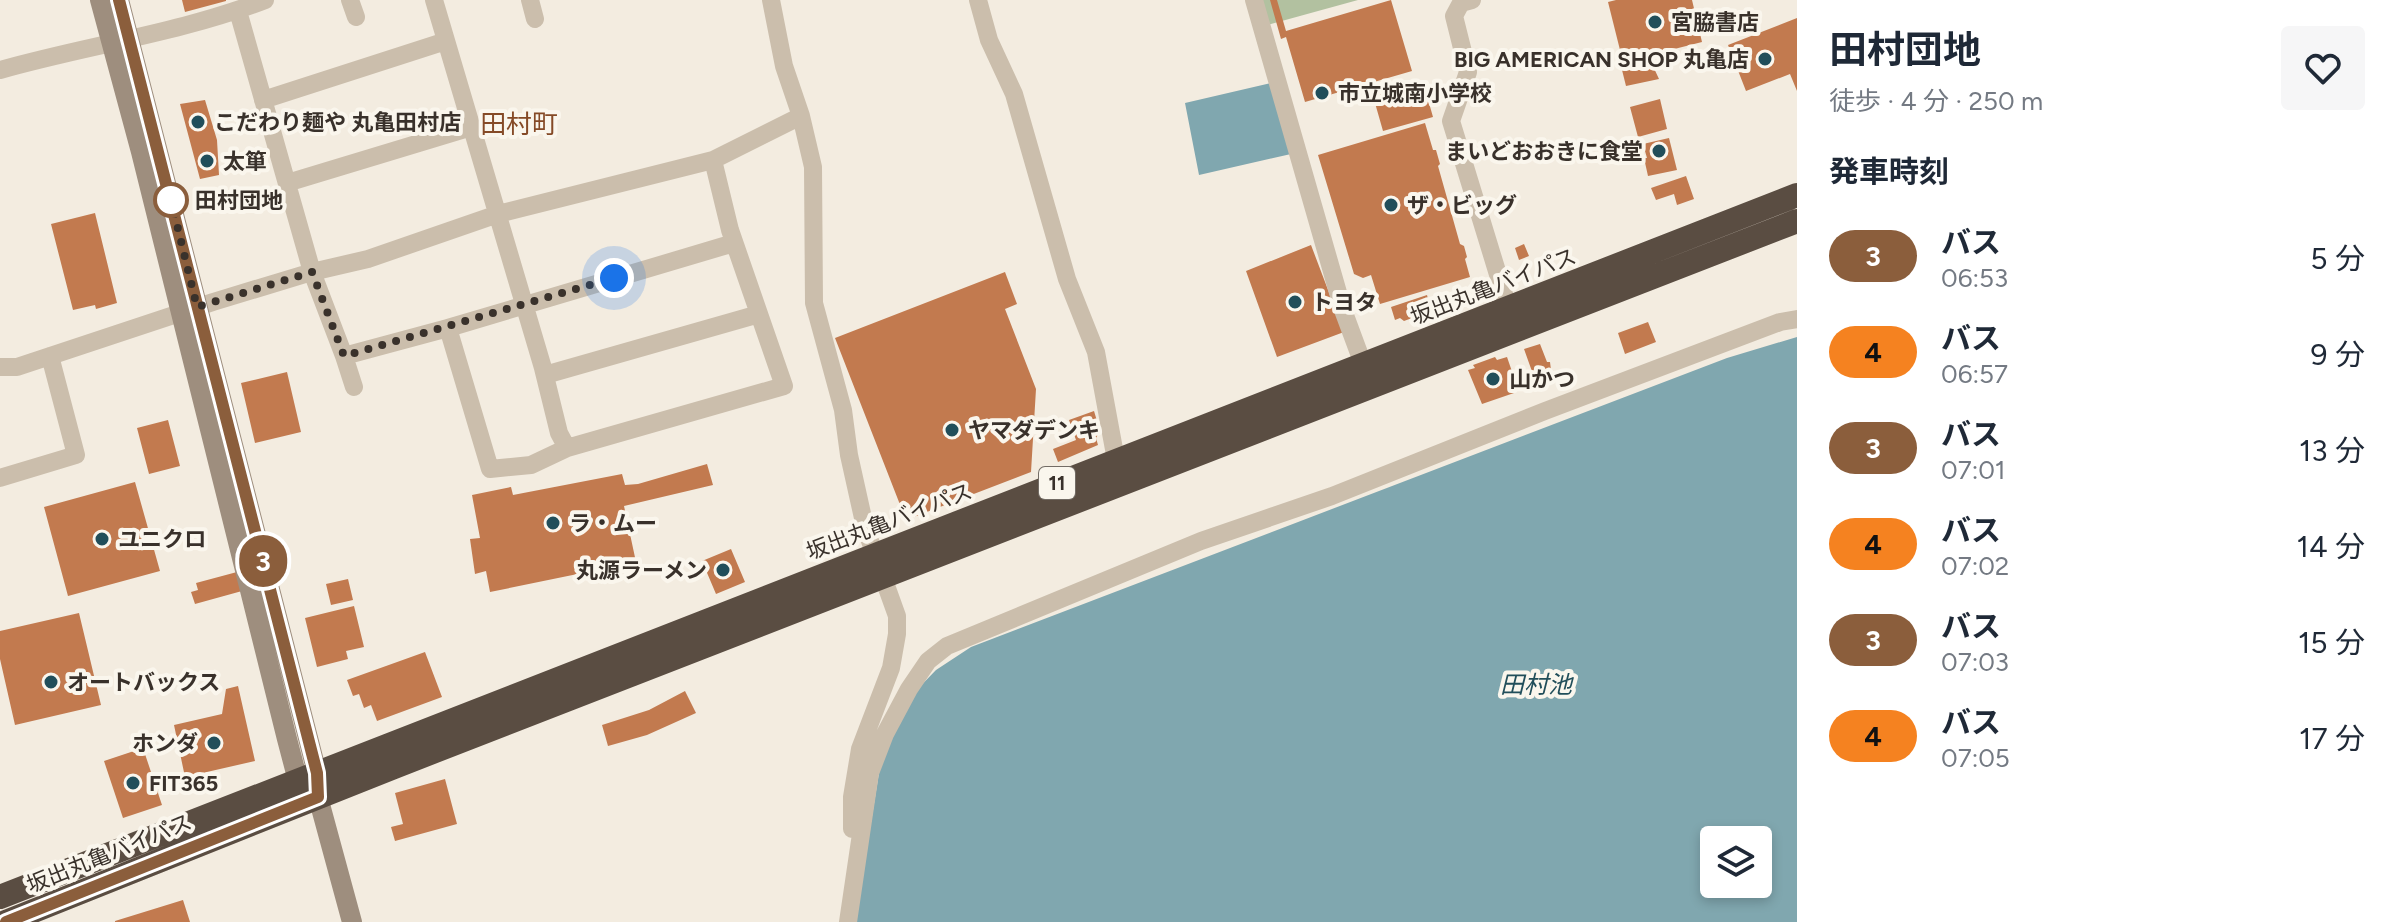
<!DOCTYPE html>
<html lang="ja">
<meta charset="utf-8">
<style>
:root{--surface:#fff;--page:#f6f6f7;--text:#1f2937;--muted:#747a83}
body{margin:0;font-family:Figtree,"Noto Sans JP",sans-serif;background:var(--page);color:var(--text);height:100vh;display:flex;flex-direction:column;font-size:30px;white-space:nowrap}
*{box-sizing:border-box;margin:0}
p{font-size:26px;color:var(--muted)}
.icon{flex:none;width:44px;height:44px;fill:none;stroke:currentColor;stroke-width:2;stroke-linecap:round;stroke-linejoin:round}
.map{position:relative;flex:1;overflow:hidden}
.panel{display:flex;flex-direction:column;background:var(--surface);width:600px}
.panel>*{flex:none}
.badge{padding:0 16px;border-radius:26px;font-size:28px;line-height:52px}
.buttons{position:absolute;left:1700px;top:826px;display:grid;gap:16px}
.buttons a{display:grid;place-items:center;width:72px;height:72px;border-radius:8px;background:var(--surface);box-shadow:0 4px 12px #0003;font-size:40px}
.you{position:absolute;width:40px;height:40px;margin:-20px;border:6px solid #fff;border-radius:50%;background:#1a73e8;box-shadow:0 0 0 12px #1a73e833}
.map>.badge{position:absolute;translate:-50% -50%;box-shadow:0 0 0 4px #fff}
h2{padding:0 32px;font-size:30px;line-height:72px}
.round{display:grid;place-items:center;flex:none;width:84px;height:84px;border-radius:8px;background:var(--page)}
.overview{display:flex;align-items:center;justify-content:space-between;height:136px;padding:0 32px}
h1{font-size:38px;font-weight:700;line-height:60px}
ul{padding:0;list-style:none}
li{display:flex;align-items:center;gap:24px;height:96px;padding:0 32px}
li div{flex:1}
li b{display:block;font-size:30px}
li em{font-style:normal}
li .badge{min-width:88px;font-weight:700;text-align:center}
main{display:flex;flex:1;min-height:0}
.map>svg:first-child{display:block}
.green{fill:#b2c1a0}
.water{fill:#80a7af;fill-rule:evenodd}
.building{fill:#c27a4f}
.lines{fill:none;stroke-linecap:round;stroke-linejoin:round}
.street{stroke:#cbbeac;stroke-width:18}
.secondary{stroke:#9e8e7e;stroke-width:20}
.highway{stroke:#5a4d42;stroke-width:24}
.line-casing{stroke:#fff;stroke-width:18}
.line{stroke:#8b5e3c;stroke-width:12}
.walk{stroke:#39312b;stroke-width:8;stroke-dasharray:0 14.4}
.poi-dot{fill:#214e5a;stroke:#faf6ed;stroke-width:3}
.stop-dot{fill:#fff;stroke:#8b5e3c;stroke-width:4}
.labels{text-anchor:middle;stroke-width:8;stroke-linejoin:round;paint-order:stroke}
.shield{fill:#faf6ed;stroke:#736c65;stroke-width:2}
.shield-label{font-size:20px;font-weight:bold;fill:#39312b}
.poi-label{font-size:22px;font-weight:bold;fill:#39312b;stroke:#faf6ed;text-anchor:start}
.stop-label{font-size:22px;font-weight:bold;fill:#39312b;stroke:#faf6ed;text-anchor:start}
.street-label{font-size:22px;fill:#39312b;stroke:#faf6ed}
.water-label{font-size:24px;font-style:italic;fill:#214e5a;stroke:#faf6ed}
.quarter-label{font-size:26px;fill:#854a27;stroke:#faf6ed}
</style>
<main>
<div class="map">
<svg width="1797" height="922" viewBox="0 0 1797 922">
<rect width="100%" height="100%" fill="#f3ece0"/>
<path class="green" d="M1261 0H1358L1267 25Z"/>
<path class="water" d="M1271 83 1291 154 1199 175 1185 103Z
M1797 337V922H855L883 748 904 703 936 670 971 647 1727 358ZM1714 840H1758V884H1714Z"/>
<path class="building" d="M182 0H226V1L185 12Z
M1270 0H1277L1286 31 1391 0 1412 71 1305 102 1286 37 1281 39Z
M1616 0H1692L1702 42 1623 62 1608 2Z
M1797 18V91L1790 74 1746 91 1728 45Z
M1652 64 1659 79 1626 86 1622 70Z
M1423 82 1433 117 1383 131 1373 96Z
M1660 99 1667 129 1638 137 1630 107Z
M205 100 217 140 219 175 200 179 180 104Z
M1425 123 1433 150H1436L1440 164 1438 166 1460 244 1464 246 1467 257 1465 259 1470 277 1380 304 1371 275 1363 278 1354 274 1318 155Z
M1669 138 1677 170 1648 176 1644 158H1647L1643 144Z
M1686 176 1694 199 1677 205 1674 194 1656 200 1651 188Z
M95 213 117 303 96 309 95 305 73 310 51 224Z
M1524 244 1529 256 1519 260 1515 248Z
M1311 245 1344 332 1277 357 1246 271Z
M1005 272 1017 304 1005 309 1036 389 1031 472 906 520 835 338Z
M1427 295 1431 311 1404 321 1400 318 1395 320 1391 307Z
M1648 322 1656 342 1625 354 1618 333Z
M1540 344 1547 362H1550L1551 370 1534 377 1524 349Z
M1495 357 1497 360 1507 357 1518 389 1513 391 1514 393 1482 404 1468 370 1475 368 1473 365Z
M287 372 301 432 255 443 241 383Z
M1094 411 1100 431 1096 438 1098 445 1058 462 1053 449 1076 440 1069 420Z
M168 420 180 466 149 474 137 428Z
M707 464 713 485 624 506 636 562 490 592 486 571 475 574 470 539 480 538 472 495 511 487 513 495 622 474 625 485 638 484Z
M135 482 160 571 68 596 44 507Z
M731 549 745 582 716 594 702 561Z
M237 572 242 591 195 604 191 592 198 590 196 583Z
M348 579 353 600 331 605 326 584Z
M354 606 364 647 346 651 348 659 317 667 305 618Z
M79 613 101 705 15 725 0 659V631Z
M425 652 442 697 377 721 371 705 364 708 359 694 353 696 347 680Z
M238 686 255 761 185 777 174 725 222 714 226 689Z
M685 691 696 713 647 735 608 746 602 725 649 710Z
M143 748 162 805 123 818 104 761Z
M445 779 457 824 395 841 391 827 403 824 395 793Z
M183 900 190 922H115V921Z"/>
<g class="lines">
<path class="street" d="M350 0 356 17
M434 0 543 368 559 433 567 448
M530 0 535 19
M771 0 784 66 801 116 813 167 814 303 843 410 849 455 865 527 897 616V634L891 668 860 749 852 797V829
M978 0 989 40 1014 94 1067 279 1096 352 1116 460
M1254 0 1343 310 1363 364
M1472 0 1461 3 1454 16 1468 72 1451 121 1511 317
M0 70C88 45 180 33 265 0
M263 100 446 41
M713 160 801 116
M287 183 472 127
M448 328 734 243
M344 356 354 387
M0 367H17L213 302 312 272 368 259 498 214 713 160 730 230 784 386 567 448 531 465 490 469 448 328 344 356 312 272 238 11
M545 375 759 314
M0 478 76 455 50 356
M848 922 870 773 885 734 909 689 928 661 947 646 1201 541 1332 496 1545 411 1780 322 1797 319"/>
<path class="secondary" d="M100 0 141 152 287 739 298 781 309 790
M119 0 317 773 318 797 352 922"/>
<path class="highway" d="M0 897 1797 195
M6 922 394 767 1797 221"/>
</g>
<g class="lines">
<defs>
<path id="line" d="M6 922 318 797 317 773 119 0"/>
</defs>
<use href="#line" class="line-casing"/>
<use href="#line" class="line"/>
<path class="walk" d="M171 200 197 307 312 272 344 356 614 278"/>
</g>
<g class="poi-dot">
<circle cx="1655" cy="22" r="8"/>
<circle cx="1765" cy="59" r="8"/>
<circle cx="1322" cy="93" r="8"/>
<circle cx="198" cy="122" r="8"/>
<circle cx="1659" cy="151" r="8"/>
<circle cx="207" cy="161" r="8"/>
<circle cx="1391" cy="205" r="8"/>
<circle cx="1295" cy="302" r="8"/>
<circle cx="1493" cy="379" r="8"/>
<circle cx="952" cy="430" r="8"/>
<circle cx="553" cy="523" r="8"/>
<circle cx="102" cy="539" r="8"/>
<circle cx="723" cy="570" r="8"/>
<circle cx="51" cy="682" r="8"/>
<circle cx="214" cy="743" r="8"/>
<circle cx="133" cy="783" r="8"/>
</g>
<circle class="stop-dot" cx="171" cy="200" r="16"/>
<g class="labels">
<rect class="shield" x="1039" y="467" width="36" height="32" rx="6"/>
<g class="shield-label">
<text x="1057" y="490">11</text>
</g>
<g class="poi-label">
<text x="1671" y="30">宮脇書店</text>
<text x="1749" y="67" text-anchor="end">BIG AMERICAN SHOP 丸亀店</text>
<text x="1338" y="101">市立城南小学校</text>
<text x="214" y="130">こだわり麺や 丸亀田村店</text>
<text x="1643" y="159" text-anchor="end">まいどおおきに食堂</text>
<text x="223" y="169">太箪</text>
<text x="1407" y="213">ザ・ビッグ</text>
<text x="1311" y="310">トヨタ</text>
<text x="1509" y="387">山かつ</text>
<text x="968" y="438">ヤマダデンキ</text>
<text x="569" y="531">ラ・ムー</text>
<text x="118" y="547">ユニクロ</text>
<text x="707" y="578" text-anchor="end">丸源ラーメン</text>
<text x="67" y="690">オートバックス</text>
<text x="198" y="751" text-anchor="end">ホンダ</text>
<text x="149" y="791">FIT365</text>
</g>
<g class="stop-label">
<text x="195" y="208">田村団地</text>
</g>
<g class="street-label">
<text transform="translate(1493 286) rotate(-21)" y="8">坂出丸亀バイパス</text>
<text transform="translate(889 521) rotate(-21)" y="8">坂出丸亀バイパス</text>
<text transform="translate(109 853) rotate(-22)" y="8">坂出丸亀バイパス</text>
</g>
<g class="water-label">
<text x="1536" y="693">田村池</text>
</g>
<g class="quarter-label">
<text x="519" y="133">田村町</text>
</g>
</g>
</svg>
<div class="buttons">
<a><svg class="icon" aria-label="layers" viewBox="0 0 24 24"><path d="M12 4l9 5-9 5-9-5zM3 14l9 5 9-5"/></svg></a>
</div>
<div class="you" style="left:614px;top:278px"></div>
<b class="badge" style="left:263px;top:561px;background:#8b5e3c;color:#fff">3</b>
</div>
<section class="panel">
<div class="overview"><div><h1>田村団地</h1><p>徒歩 · 4 分 · 250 m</p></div><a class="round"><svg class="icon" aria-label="heart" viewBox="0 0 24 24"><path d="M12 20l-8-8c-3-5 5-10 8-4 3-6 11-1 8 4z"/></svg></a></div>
<h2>発車時刻</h2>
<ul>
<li><span class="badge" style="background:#8b5e3c;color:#fff">3</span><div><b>バス</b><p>06:53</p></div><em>5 分</em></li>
<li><span class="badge" style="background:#f58220;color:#111">4</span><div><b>バス</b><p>06:57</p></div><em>9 分</em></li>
<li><span class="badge" style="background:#8b5e3c;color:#fff">3</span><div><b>バス</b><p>07:01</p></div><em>13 分</em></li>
<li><span class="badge" style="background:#f58220;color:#111">4</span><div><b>バス</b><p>07:02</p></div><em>14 分</em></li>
<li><span class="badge" style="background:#8b5e3c;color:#fff">3</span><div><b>バス</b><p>07:03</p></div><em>15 分</em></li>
<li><span class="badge" style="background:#f58220;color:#111">4</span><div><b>バス</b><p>07:05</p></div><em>17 分</em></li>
</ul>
</section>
</main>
